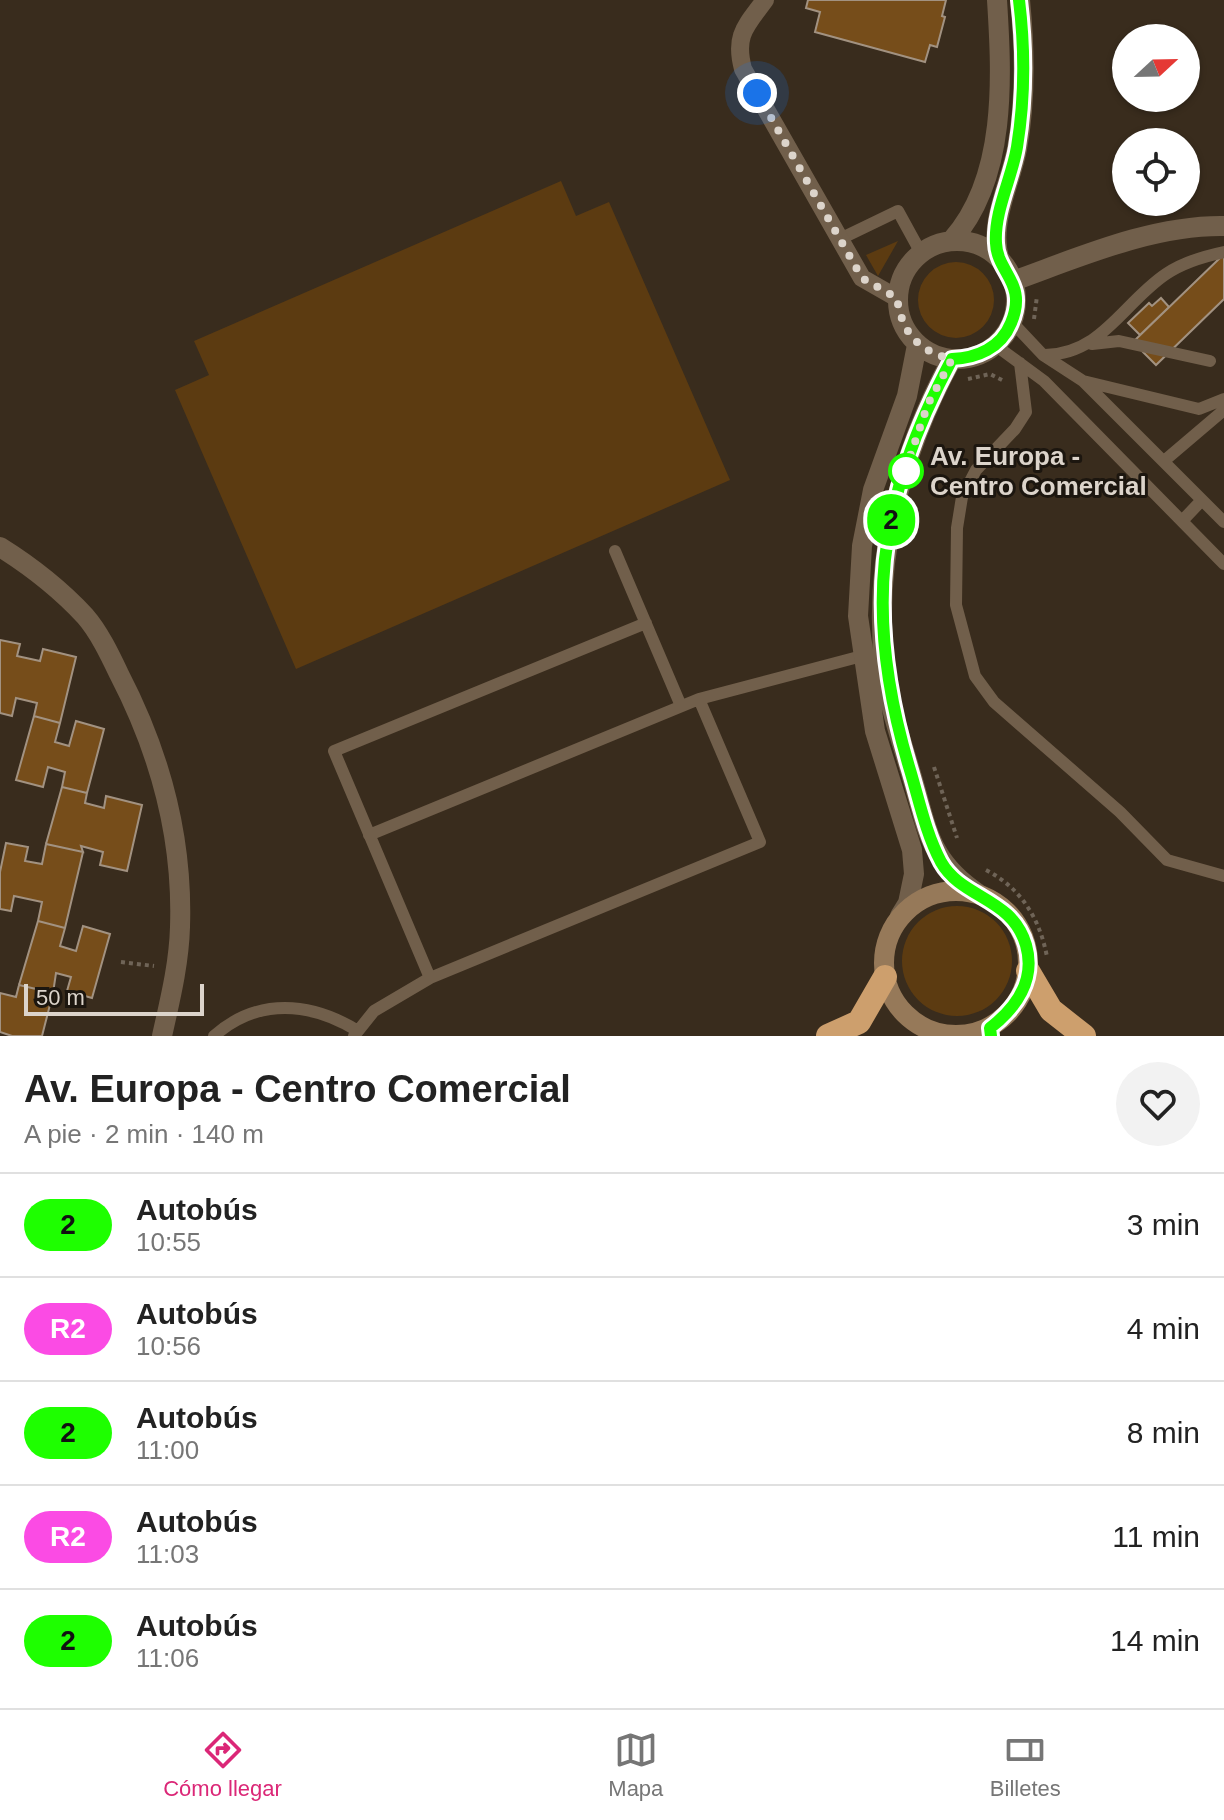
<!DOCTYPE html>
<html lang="es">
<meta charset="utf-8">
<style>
:root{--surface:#fff;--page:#f2f2f2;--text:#222;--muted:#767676;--line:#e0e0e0;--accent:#db2777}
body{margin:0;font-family:Arial,sans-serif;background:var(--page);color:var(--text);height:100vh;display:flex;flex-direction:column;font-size:30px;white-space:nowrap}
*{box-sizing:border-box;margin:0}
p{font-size:26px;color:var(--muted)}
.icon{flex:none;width:44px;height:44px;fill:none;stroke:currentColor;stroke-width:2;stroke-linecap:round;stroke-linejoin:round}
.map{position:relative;height:1036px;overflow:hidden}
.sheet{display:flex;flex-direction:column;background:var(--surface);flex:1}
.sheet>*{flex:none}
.badge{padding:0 16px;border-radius:26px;font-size:28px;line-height:52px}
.needle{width:52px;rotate:68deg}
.controls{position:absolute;left:1112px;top:24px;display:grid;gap:16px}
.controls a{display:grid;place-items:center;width:88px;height:88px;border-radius:50%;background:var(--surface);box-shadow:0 2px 6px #0004;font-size:40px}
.scale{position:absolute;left:24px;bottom:20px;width:180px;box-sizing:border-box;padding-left:8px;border:4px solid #dcd4cb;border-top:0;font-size:22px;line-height:28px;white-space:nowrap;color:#dcd4cb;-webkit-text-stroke:6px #1c160f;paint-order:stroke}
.you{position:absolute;width:40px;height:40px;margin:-20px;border:6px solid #fff;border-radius:50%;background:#1a73e8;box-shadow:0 0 0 12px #1a73e833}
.map>.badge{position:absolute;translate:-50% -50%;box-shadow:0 0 0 4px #fff}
.round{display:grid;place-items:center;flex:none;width:84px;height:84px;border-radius:42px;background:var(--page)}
.overview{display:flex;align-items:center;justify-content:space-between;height:136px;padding:0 24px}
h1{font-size:38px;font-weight:700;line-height:60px}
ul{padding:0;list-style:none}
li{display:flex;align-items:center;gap:24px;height:104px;padding:0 24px;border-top:2px solid var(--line)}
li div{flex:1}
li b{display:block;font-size:30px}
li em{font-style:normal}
li .badge{min-width:88px;font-weight:700;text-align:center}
.menu{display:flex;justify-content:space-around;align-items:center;height:112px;border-top:2px solid var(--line);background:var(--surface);font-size:22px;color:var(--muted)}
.menu a{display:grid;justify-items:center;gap:4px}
.menu .selected{color:var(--accent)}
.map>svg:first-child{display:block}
.green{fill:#5c3b11}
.building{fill:#764d1a;stroke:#a29281;stroke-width:2}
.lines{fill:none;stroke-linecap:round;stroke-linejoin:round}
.path{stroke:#6f6457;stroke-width:4;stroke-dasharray:4 4;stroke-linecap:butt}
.service{stroke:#715f4b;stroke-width:12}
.pedestrian{stroke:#715f4b;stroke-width:18}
.minor{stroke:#715f4b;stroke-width:20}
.tertiary{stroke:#715f4b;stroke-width:20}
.secondary{stroke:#967959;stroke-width:20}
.motorway{stroke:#cd9f6d;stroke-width:24}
.line-casing{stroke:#fff;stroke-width:18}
.line{stroke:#1eff00;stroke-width:12}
.walk{stroke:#dcd4cb;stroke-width:8;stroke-dasharray:0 14.4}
.stop-dot{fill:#fff;stroke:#1eff00;stroke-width:4}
.labels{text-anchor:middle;stroke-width:6;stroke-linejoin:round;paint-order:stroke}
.stop-label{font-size:26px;font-weight:bold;fill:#dcd4cb;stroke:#1c160f;text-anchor:start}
</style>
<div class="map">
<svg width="1224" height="1036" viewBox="0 0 1224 1036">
<rect width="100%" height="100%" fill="#392c1d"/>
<path class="green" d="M561 181 576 216 609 202 730 480 296 669 175 390 209 375 194 341Z
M898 241 878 276 866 255Z
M918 300a38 38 0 1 1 76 0a38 38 0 1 1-76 0Z
M902 961a55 55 0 1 1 110 0a55 55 0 1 1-110 0Z"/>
<path class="building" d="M808 0H946L942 16 945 17 937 47 930 45 925 62 815 32 820 12 806 8Z
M1224 254V299L1156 365 1133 342Z
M1161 298 1169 307 1140 335 1128 323 1149 303 1152 306Z
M0 640 20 644 17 656 40 661 43 649 76 657 60 723 34 716 37 703 16 698 12 716 0 713Z
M34 716 60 723 55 742 69 746 76 721 104 729 87 793 62 787 65 772 48 767 43 787 16 780Z
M62 787 87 793 85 803 104 808 106 796 142 805 127 871 100 865 103 852 81 846 83 852 46 844Z
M6 843 28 847 25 861 42 864 46 844 83 852 65 928 38 921 42 902 14 896 11 911 0 909V872Z
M38 921 65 928 60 946 76 951 83 926 110 934 92 998 67 991 71 977 56 973 53 993 19 985Z
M19 985 53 993 42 1036H12L0 1032V993L16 997Z"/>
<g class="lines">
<path class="path" d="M1034 319 1037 296
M968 379 990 374 1004 381
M934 767 957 838
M986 870C1021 888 1040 919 1047 957
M121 962 154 966"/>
<path class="service" d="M840 239 898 211 921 253
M1012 322 1043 355 1083 381 1199 409 1224 399
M1092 344 1119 341 1210 361
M995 345 1044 381 1224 564
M1045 355C1102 354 1123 303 1166 274 1182 263 1205 256 1224 252
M1020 363 1026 412 1015 429 976 470 962 497 957 528 956 605 975 676 994 702 1120 812 1167 860 1224 876
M1083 381 1224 522
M1164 461 1224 410
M1182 521 1202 500
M615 551 681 706
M369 835 699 699 862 656
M430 978 760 842 699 699
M214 1036C258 997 311 1002 358 1031
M354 1036 374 1011 430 978 334 751 646 623"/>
<path class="pedestrian" d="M765 0C746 26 734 35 743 69L862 278 897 298"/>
<path class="minor" d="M0 547C32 567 59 588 85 616 99 632 110 655 119 674 160 753 183 838 180 927 179 964 170 1000 162 1036"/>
<path class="tertiary" d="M952 240C1007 178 1002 78 997 0
M898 300a59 59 0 1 1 118 0a59 59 0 1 1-118 0Z
M999 258C989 222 1010 185 1017 149 1026 100 1025 50 1020 0
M1013 281C1080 257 1152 225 1224 226
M952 359C900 454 872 562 885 671 889 707 902 742 912 777 928 831 929 861 980 895
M900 916 908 903 914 874 912 850 875 731 858 616 862 546 873 490 907 396 917 345"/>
<path class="secondary" d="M884 963a72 72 0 1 1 144 0a72 72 0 1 1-144 0Z"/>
<path class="motorway" d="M1028 971 1051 1010 1084 1036
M828 1036 859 1022 885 977"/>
</g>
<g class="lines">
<defs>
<path id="line" d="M991 1036 990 1028C1016 1008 1036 980 1026 945 1012 897 962 899 941 862 926 834 919 800 910 770 863 615 876 502 952 359 977 358 1001 348 1011 323 1028 283 997 273 996 243 994 211 1012 178 1017 147 1025 98 1025 49 1019 0"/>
</defs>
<use href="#line" class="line-casing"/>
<use href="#line" class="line"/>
<path class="walk" d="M757 93 862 278 897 298C902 333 918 351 952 359L928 404 901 483 906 471"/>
</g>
<circle class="stop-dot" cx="906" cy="471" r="16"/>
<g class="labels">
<g class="stop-label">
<text x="930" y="465">Av. Europa -<tspan x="930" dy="30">Centro Comercial</tspan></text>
</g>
</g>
</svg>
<div class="controls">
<a><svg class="needle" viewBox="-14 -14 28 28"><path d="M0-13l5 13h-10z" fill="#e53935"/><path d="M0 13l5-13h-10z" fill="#767676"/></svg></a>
<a><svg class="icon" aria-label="locate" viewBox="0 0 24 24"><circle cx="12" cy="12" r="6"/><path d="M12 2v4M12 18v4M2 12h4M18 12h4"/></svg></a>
</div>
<div class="scale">50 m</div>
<div class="you" style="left:757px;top:93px"></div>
<b class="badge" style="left:891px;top:520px;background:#1eff00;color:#111">2</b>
</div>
<section class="sheet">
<div class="overview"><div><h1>Av. Europa - Centro Comercial</h1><p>A pie · 2 min · 140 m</p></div><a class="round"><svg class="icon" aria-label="heart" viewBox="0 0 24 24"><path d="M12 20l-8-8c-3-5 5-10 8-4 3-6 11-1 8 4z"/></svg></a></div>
<ul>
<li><span class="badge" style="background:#1eff00;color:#111">2</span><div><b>Autobús</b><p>10:55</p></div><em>3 min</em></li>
<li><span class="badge" style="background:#fb4be4;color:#fff">R2</span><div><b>Autobús</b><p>10:56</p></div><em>4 min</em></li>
<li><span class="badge" style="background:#1eff00;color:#111">2</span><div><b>Autobús</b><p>11:00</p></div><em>8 min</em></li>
<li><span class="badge" style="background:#fb4be4;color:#fff">R2</span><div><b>Autobús</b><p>11:03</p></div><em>11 min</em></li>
<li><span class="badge" style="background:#1eff00;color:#111">2</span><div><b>Autobús</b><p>11:06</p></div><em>14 min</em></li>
</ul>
</section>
<nav class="menu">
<a class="selected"><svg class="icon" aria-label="directions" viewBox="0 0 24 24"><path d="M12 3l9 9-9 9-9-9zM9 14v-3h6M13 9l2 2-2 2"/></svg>Cómo llegar</a>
<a><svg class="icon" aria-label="map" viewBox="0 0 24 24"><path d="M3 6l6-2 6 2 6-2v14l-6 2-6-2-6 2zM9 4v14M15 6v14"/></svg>Mapa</a>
<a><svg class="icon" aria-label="tickets" viewBox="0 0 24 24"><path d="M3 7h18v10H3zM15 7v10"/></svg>Billetes</a>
</nav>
